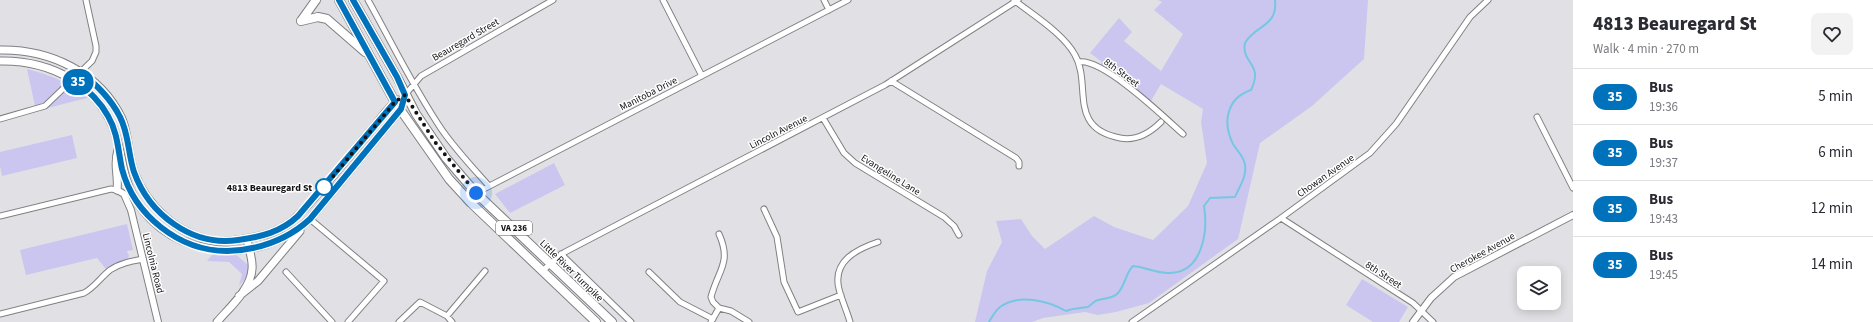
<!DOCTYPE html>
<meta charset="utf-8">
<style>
:root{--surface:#fff;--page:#f2f2f3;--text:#2b2b33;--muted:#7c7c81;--line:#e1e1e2}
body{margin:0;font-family:"Source Sans 3",sans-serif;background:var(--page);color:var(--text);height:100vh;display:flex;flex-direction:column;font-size:15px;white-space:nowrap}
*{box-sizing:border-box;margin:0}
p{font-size:13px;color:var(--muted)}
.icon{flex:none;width:22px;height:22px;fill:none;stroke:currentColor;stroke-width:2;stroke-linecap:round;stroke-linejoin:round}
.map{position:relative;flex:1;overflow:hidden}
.sheet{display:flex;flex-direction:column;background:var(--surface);width:300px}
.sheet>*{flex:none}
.badge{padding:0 8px;border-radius:13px;font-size:14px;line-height:26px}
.fabs{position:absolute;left:1517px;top:266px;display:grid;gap:8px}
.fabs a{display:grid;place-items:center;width:44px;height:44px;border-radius:8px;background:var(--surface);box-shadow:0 2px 10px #0003;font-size:20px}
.you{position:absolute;width:20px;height:20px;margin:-10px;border:3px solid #fff;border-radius:50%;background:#1a73e8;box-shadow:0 0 0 6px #1a73e833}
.map>.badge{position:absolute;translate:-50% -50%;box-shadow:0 0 0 2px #fff}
.round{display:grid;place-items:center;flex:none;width:42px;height:42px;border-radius:8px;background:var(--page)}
.head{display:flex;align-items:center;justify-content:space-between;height:68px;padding:0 20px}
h1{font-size:19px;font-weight:800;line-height:30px}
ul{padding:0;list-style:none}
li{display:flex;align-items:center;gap:12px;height:56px;padding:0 20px;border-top:1px solid var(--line)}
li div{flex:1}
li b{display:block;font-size:15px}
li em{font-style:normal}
li .badge{min-width:44px;font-weight:700;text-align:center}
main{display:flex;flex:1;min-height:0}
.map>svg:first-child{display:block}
.green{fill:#cac6ef}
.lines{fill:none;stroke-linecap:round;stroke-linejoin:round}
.stream{stroke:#77c7e1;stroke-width:2}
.minor-casing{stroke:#808083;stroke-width:7}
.tertiary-casing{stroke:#808083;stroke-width:8}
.secondary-casing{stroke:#808083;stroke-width:9}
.primary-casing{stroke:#808083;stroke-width:10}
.minor{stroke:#fff;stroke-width:5}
.tertiary{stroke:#fff;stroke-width:6}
.secondary{stroke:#fff;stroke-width:7}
.primary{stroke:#fff;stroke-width:8}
.line-casing{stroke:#fff;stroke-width:9}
.line{stroke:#0072bc;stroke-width:6}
.walk{stroke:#141416;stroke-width:4;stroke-dasharray:0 7.2}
.stop-dot{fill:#fff;stroke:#0072bc;stroke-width:2}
.labels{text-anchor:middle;stroke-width:3;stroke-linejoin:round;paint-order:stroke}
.shield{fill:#fff;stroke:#5a5a5c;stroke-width:1}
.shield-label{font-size:9px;font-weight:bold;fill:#141416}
.street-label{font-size:10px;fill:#141416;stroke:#fff}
.stop-label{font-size:10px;font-weight:bold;fill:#141416;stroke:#fff;text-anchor:end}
</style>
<main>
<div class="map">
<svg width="1573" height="322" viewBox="0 0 1573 322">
<rect width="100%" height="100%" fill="#e1e1e5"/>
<path class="green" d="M1158 0H1368L1364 59 1312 106 1260 143 1238 239 1149 303 1116 312 1098 315 1085 312 1043 318 1032 322H975L987 271 1002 242 996 221 1021 219 1032 236 1045 249 1094 216 1114 227 1153 240 1188 206 1207 163 1201 122 1203 109 1161 84 1148 106 1100 65 1102 62 1090 53 1119 18 1132 32 1124 41 1161 71 1183 34 1154 10 1162 2Z
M27 69C53 76 66 81 87 98L36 111Z
M72 135 77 158 2 176 0 166V152Z
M554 163 565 185 510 213 495 194Z
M127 224 133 250 127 251 129 256 127 260 115 263 106 269 97 258 26 275 20 250Z
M222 243 253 269 239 286 242 274 229 262 207 261Z
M1362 279 1408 307 1399 322H1373L1346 305Z"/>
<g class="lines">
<path class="stream" d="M989 322C992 317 995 311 1000 307 1019 293 1048 301 1066 311 1073 308 1083 308 1088 307 1091 305 1094 301 1098 300 1105 298 1113 299 1118 293 1126 284 1125 274 1133 266 1146 267 1157 274 1170 273 1203 272 1208 231 1204 206L1210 198 1235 197C1239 187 1247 177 1245 165 1244 156 1237 151 1233 144 1222 122 1227 98 1251 90 1264 63 1241 64 1245 43 1255 25 1278 27 1275 0"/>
<defs>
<path id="minor" d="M368 0C392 43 414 89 442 130 456 150 473 168 489 186
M663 0 702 76
M824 0 829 10
M1014 0C1033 15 1064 34 1075 55 1092 85 1067 128 1120 138 1136 141 1150 133 1161 122
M1079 62C1103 58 1164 117 1183 134
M891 81 1016 158 1019 162V166
M405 95 421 76 553 0
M1537 117 1573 188
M823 118 844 153 855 163 944 217 954 226 959 235
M0 119 45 106 92 61 96 52V46L86 0
M476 193 848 0
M764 209 777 237 784 282 798 312 841 295
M0 216 111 189 117 190
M1281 218 1413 303 1433 322
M310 219 384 281 348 322
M561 254 631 322
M542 271 565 252 885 85 1018 0
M286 272 332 322
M649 272 680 302 713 319
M719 308 731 311 749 322
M0 314 84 293C95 287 100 278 110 270 120 263 132 261 143 259
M447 316 485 271
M399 322 420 302 447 316 452 322
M711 322 719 308 713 302 711 297C718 270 732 263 719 234
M850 322C847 311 842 301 839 289 832 261 857 249 878 242
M1132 322 1281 218 1370 153 1396 124 1470 17 1488 0"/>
<path id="tertiary" d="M117 190 124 194 131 210 158 322
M1413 322 1431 298 1454 277 1573 215"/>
<path id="secondary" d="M0 50C49 49 100 72 122 119 129 136 128 155 134 172 147 207 179 236 216 241 229 242 242 240 255 237 267 235 278 231 288 224 301 215 311 201 322 189 339 169 355 149 372 129 380 120 388 107 398 100
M0 61C50 60 101 85 116 136 123 159 122 177 135 199 172 261 259 266 310 219L401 109 405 95
M117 190C119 175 113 165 118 150
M239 296 258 281 300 231
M217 322C229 308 251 289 252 269 253 261 250 253 248 244"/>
<path id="primary" d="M339 0 395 102 449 179 471 203 596 322
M353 0 397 77 416 114 446 158 476 193 612 322
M301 21 318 17 327 19 365 52
M301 21 316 0"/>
</defs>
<use href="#minor" class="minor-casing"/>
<use href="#tertiary" class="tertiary-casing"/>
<use href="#secondary" class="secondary-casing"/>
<use href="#primary" class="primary-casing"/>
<use href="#minor" class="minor"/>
<use href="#tertiary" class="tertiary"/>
<use href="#secondary" class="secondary"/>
<use href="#primary" class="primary"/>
</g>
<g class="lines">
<defs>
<path id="line" d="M339 0 395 102 298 216C281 232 261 237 238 240 192 247 149 214 134 172 128 154 129 134 120 117 111 99 96 84 80 72L73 79C87 89 100 101 108 116 118 133 118 151 122 169 134 215 179 251 227 251 259 250 287 240 310 219L401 109 405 95 397 77 353 0"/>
</defs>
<use href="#line" class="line-casing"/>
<use href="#line" class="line"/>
<path class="walk" d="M324 187 395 102 405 95 435 142 476 193"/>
</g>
<circle class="stop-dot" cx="324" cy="187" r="8"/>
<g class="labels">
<rect class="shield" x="496" y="221" width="36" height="14" rx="3"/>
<g class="shield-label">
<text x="514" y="231">VA 236</text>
</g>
<g class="street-label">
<text transform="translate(465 39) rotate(-30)" y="4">Beauregard Street</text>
<text transform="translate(1122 72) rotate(36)" y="4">8th Street</text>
<text transform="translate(648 93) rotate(-27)" y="4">Manitoba Drive</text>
<text transform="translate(778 131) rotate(-27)" y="4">Lincoln Avenue</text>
<text transform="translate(891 174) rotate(32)" y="4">Evangeline Lane</text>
<text transform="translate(1325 175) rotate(-35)" y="4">Chowan Avenue</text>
<text transform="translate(1482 252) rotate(-29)" y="4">Cherokee Avenue</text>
<text transform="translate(154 263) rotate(76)" y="4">Lincolnia Road</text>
<text transform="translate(572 270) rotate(44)" y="4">Little River Turnpike</text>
<text transform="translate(1384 274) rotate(33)" y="4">8th Street</text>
</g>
<g class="stop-label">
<text x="312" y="191">4813 Beauregard St</text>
</g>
</g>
</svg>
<div class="fabs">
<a><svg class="icon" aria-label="layers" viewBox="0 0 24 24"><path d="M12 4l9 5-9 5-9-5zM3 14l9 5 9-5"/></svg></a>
</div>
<div class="you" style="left:476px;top:193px"></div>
<b class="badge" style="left:78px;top:82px;background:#0072bc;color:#fff">35</b>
</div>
<section class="sheet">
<div class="head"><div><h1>4813 Beauregard St</h1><p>Walk · 4 min · 270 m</p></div><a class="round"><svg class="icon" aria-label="heart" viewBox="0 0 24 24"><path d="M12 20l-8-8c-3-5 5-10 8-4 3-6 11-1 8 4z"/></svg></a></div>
<ul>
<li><span class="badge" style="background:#0072bc;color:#fff">35</span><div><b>Bus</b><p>19:36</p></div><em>5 min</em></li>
<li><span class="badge" style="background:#0072bc;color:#fff">35</span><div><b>Bus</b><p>19:37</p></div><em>6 min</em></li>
<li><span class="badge" style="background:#0072bc;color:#fff">35</span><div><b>Bus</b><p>19:43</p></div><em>12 min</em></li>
<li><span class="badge" style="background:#0072bc;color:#fff">35</span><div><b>Bus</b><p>19:45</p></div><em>14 min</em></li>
</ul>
</section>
</main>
